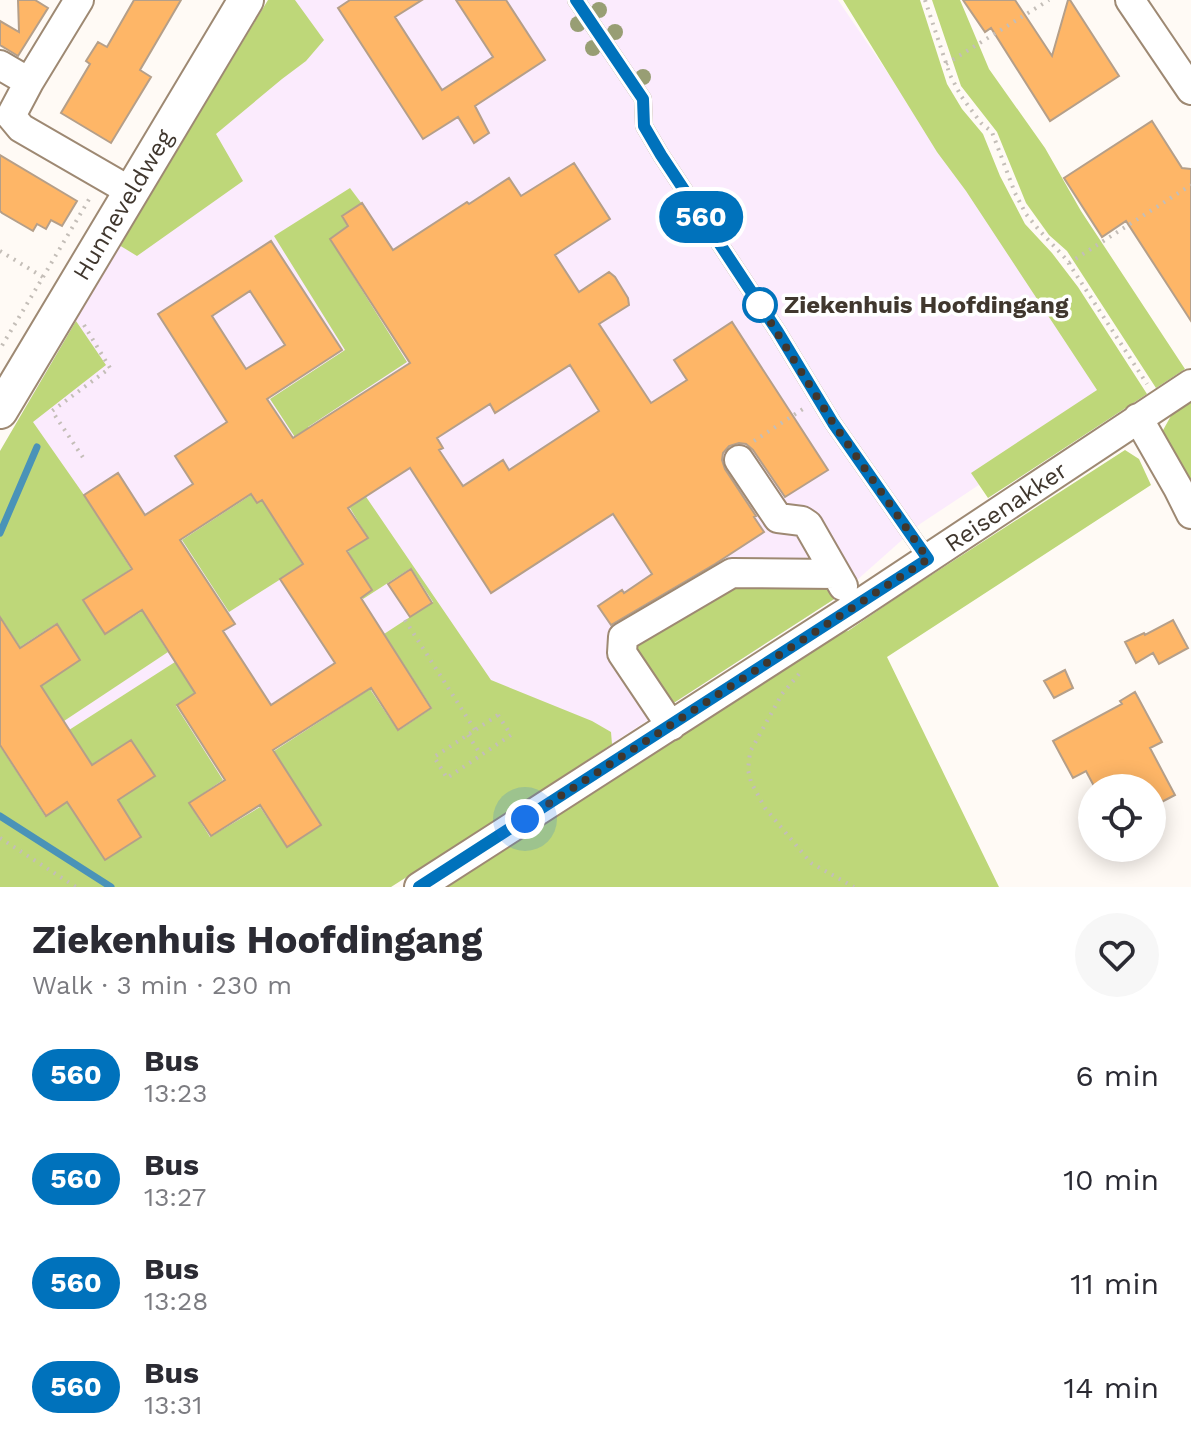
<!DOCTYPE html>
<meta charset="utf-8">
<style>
:root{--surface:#fff;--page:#f7f7f7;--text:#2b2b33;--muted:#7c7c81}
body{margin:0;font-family:"Work Sans",sans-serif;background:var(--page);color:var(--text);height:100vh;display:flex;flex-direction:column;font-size:30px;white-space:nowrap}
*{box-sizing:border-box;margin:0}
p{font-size:26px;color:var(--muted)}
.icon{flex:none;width:44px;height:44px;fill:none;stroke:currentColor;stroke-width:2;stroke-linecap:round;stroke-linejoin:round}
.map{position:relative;height:887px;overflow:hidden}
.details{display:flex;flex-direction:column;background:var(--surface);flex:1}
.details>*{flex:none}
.badge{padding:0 16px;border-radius:26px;font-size:28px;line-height:52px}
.fabs{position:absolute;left:1078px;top:774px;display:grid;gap:16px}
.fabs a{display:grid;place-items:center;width:88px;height:88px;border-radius:50%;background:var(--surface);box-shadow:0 4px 20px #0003;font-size:40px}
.you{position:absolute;width:40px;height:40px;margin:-20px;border:6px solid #fff;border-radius:50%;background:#1a73e8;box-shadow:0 0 0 12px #1a73e833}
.map>.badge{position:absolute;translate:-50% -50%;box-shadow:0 0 0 4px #fff}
.round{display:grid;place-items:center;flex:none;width:84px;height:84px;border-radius:42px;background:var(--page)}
.headline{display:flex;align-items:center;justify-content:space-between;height:136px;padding:0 32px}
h1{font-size:38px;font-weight:700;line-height:60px}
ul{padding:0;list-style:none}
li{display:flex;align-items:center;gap:24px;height:104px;padding:0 32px}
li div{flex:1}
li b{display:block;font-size:30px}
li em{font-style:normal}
li .badge{min-width:88px;font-weight:700;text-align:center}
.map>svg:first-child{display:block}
.medical{fill:#fbebfd}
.green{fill:#bed779}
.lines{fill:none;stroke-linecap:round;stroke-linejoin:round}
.stream{stroke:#4a93b8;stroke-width:7}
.building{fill:#feb667;stroke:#b59f89;stroke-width:2;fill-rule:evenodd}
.service-casing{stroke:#9e8973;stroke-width:18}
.minor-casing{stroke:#9e8973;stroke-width:32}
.tertiary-casing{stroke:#9e8973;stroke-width:38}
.path{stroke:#c4beb8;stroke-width:4;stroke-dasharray:2 6;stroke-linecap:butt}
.service{stroke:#fff;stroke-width:14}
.minor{stroke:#fff;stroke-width:28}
.tertiary{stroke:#fff;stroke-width:34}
.tree{fill:#989e74}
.line-casing{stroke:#fff;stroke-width:18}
.line{stroke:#0072bc;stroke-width:12}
.walk{stroke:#40372e;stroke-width:8;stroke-dasharray:0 14.4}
.stop-dot{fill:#fff;stroke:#0072bc;stroke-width:4}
.labels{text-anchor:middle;stroke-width:7;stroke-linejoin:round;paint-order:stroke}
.street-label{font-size:24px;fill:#40372e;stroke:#fff}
.stop-label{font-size:24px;font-weight:bold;fill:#40372e;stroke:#fff;text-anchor:start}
</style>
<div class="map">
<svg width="1191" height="887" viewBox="0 0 1191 887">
<rect width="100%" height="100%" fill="#fffaf5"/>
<path class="medical" d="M268 0H838L1110 398 920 524 839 596 391 887H0V451L119 245Z"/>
<path class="green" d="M268 0H295L324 40 306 61 282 79 216 134 243 181 137 256 119 245Z
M843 0H920L947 84 962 109 983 134 1000 176 1025 224 1052 253 1078 287 1147 394 988 498 971 473 1097 390 966 191 937 152Z
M932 0H960L989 69 1045 148 1081 211 1185 369 1156 388 1067 251 1049 235 1026 203 997 132 961 86Z
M350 188 362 204 342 217 348 227 330 239 407 362 308 427 319 446 306 454 270 399 345 350 274 236Z
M76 321 106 365 33 422 84 495 131 569 83 600 105 634 152 605 166 626 156 633 168 652 64 721 55 707 46 712 33 691 80 660 57 623 20 647 0 616V451Z
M1191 399V502L1162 432 1172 414Z
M1125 450 1139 459 1151 485 887 657 999 887H442L831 633 848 631 902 594Z
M360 488 491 680 592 721 611 732 612 744 531 798 391 887H0V746L45 816 80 794 73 811 105 860 141 837 118 800 155 776 131 740 83 770 70 750 78 744 69 730 175 662 183 675 191 671 203 688 176 706 223 780 189 803 210 837 260 807 287 847 321 825 274 751 370 689 398 731 432 708 384 634 433 602 411 568 363 599 349 577 359 570 348 551 368 538 344 498Z
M276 490 293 517 278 526 303 565 229 612 182 540 251 495 257 503Z
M728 579 829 580 839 596 666 708 632 646Z"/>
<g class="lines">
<path class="stream" d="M0 533 37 447
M0 816 111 887"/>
</g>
<path class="building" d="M18 0H35L48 8 18 56 0 45V21L19 32Z
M134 0H181L140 70 151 77 111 143 61 113 90 64 86 61 98 42 107 47Z
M350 0H422L395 17 442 90 493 57 456 0H506L545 60 475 106 489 133 474 143 458 117 423 139 338 8Z
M963 0H1015L1052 56 1068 0H1070L1119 76 1050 121 991 28 985 32Z
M1152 121 1182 168 1191 169V321L1126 221 1102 237 1064 178Z
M0 155 77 201 62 226 51 220 46 229 37 224 33 231 2 213 0 211Z
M574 163 610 219 555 255 579 292 609 272 615 277 628 298 629 305 599 324 651 403 687 380 674 360 732 322 828 470 785 497 753 450 746 444 739 443 729 446 723 453 722 460 725 469 756 516 754 517 764 532 715 564 611 625 598 606 622 590 624 593 652 574 613 514 491 593 410 468 348 508 368 538 347 551 372 590 361 598 431 708 398 730 371 688 273 750 321 825 287 847 260 805 211 836 189 803 225 780 177 705 195 693 142 610 105 634 83 600 132 569 84 495 118 473 145 515 193 484 175 456 227 422 158 314 271 241 342 350 267 399 293 438 410 363 330 239 348 226 342 216 362 203 393 250 467 202 469 204 509 178 521 196ZM250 291 285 345 246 369 212 316ZM570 365 599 411 509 470 503 460 463 486 439 450 443 448 437 438 490 404 495 413ZM251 494 257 503 262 500 303 564 280 579 335 663 271 705 223 631 235 624 180 540Z
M411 569 432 603 410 617 388 584Z
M0 617 20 648 57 624 80 660 41 686 92 765 131 740 155 776 118 800 141 837 105 860 67 802 46 816 0 745Z
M1173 620 1188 648 1159 664 1153 653 1136 663 1125 642 1144 633 1145 635Z
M1065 670 1073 688 1054 698 1044 681Z
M1135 692 1162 742 1150 748 1175 795 1152 807V788H1095L1086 771 1073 778 1053 741 1122 704 1120 701Z"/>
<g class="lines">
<defs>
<path id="service" d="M576 0 643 99 644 126 661 155 778 332 833 423 928 559"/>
<path id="minor" d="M1130 0 1191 90
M0 65 29 82 11 116 21 128 130 191
M29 82 79 0
M1138 418 1178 488 1191 514
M739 460 778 518 802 521 808 525 843 586
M671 726 622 653 623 637 732 573 836 574
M419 887 856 606 1191 384"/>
<path id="tertiary" d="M0 411 246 0"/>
</defs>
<use href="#service" class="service-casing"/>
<use href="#minor" class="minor-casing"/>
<use href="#tertiary" class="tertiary-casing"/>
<path class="path" d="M925 0 950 75 961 96 981 123 992 132 1015 193 1026 214 1039 230 1066 259 1147 384
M946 64 1049 0
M0 251 43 277 0 349
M1069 263 1191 185
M43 277 91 196
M84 325 110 368 52 411 86 462
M754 441 803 409
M405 620 475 730
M799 674 782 694 750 752 748 770 751 782 765 808 811 863 854 887
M498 715 511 735 447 778 434 757Z
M468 735 481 755
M0 838 76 887"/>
<use href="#service" class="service"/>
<use href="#minor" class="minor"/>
<use href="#tertiary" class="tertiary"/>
</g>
<g class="tree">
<circle cx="599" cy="10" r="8"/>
<circle cx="578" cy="24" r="8"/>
<circle cx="615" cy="32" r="8"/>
<circle cx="593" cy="48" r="8"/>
<circle cx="643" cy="77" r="8"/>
</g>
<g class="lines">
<defs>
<path id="line" d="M419 887 928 559 833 423 778 332 661 155 644 126 643 99 576 0"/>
</defs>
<use href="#line" class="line-casing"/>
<use href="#line" class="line"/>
<path class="walk" d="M525 819 928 559 833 423 760 305"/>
</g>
<circle class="stop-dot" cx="760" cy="305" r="16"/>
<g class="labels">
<g class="street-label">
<text transform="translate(123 205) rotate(-59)" y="8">Hunneveldweg</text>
<text transform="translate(1006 507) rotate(-34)" y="8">Reisenakker</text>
</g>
<g class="stop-label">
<text x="784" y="313">Ziekenhuis Hoofdingang</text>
</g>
</g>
</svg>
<div class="fabs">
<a><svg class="icon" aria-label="locate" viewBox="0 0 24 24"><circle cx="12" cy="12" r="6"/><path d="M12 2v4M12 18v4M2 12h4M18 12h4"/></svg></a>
</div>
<div class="you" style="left:525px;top:819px"></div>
<b class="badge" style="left:701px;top:217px;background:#0072bc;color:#fff">560</b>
</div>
<section class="details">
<div class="headline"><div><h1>Ziekenhuis Hoofdingang</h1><p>Walk · 3 min · 230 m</p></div><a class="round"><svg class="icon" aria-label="heart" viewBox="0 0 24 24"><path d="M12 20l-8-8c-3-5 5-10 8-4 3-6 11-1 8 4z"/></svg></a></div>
<ul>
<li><span class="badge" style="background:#0072bc;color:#fff">560</span><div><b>Bus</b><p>13:23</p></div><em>6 min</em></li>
<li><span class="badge" style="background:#0072bc;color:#fff">560</span><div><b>Bus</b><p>13:27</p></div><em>10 min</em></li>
<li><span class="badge" style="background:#0072bc;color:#fff">560</span><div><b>Bus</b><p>13:28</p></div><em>11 min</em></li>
<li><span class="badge" style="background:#0072bc;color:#fff">560</span><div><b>Bus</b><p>13:31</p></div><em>14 min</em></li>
</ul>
</section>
